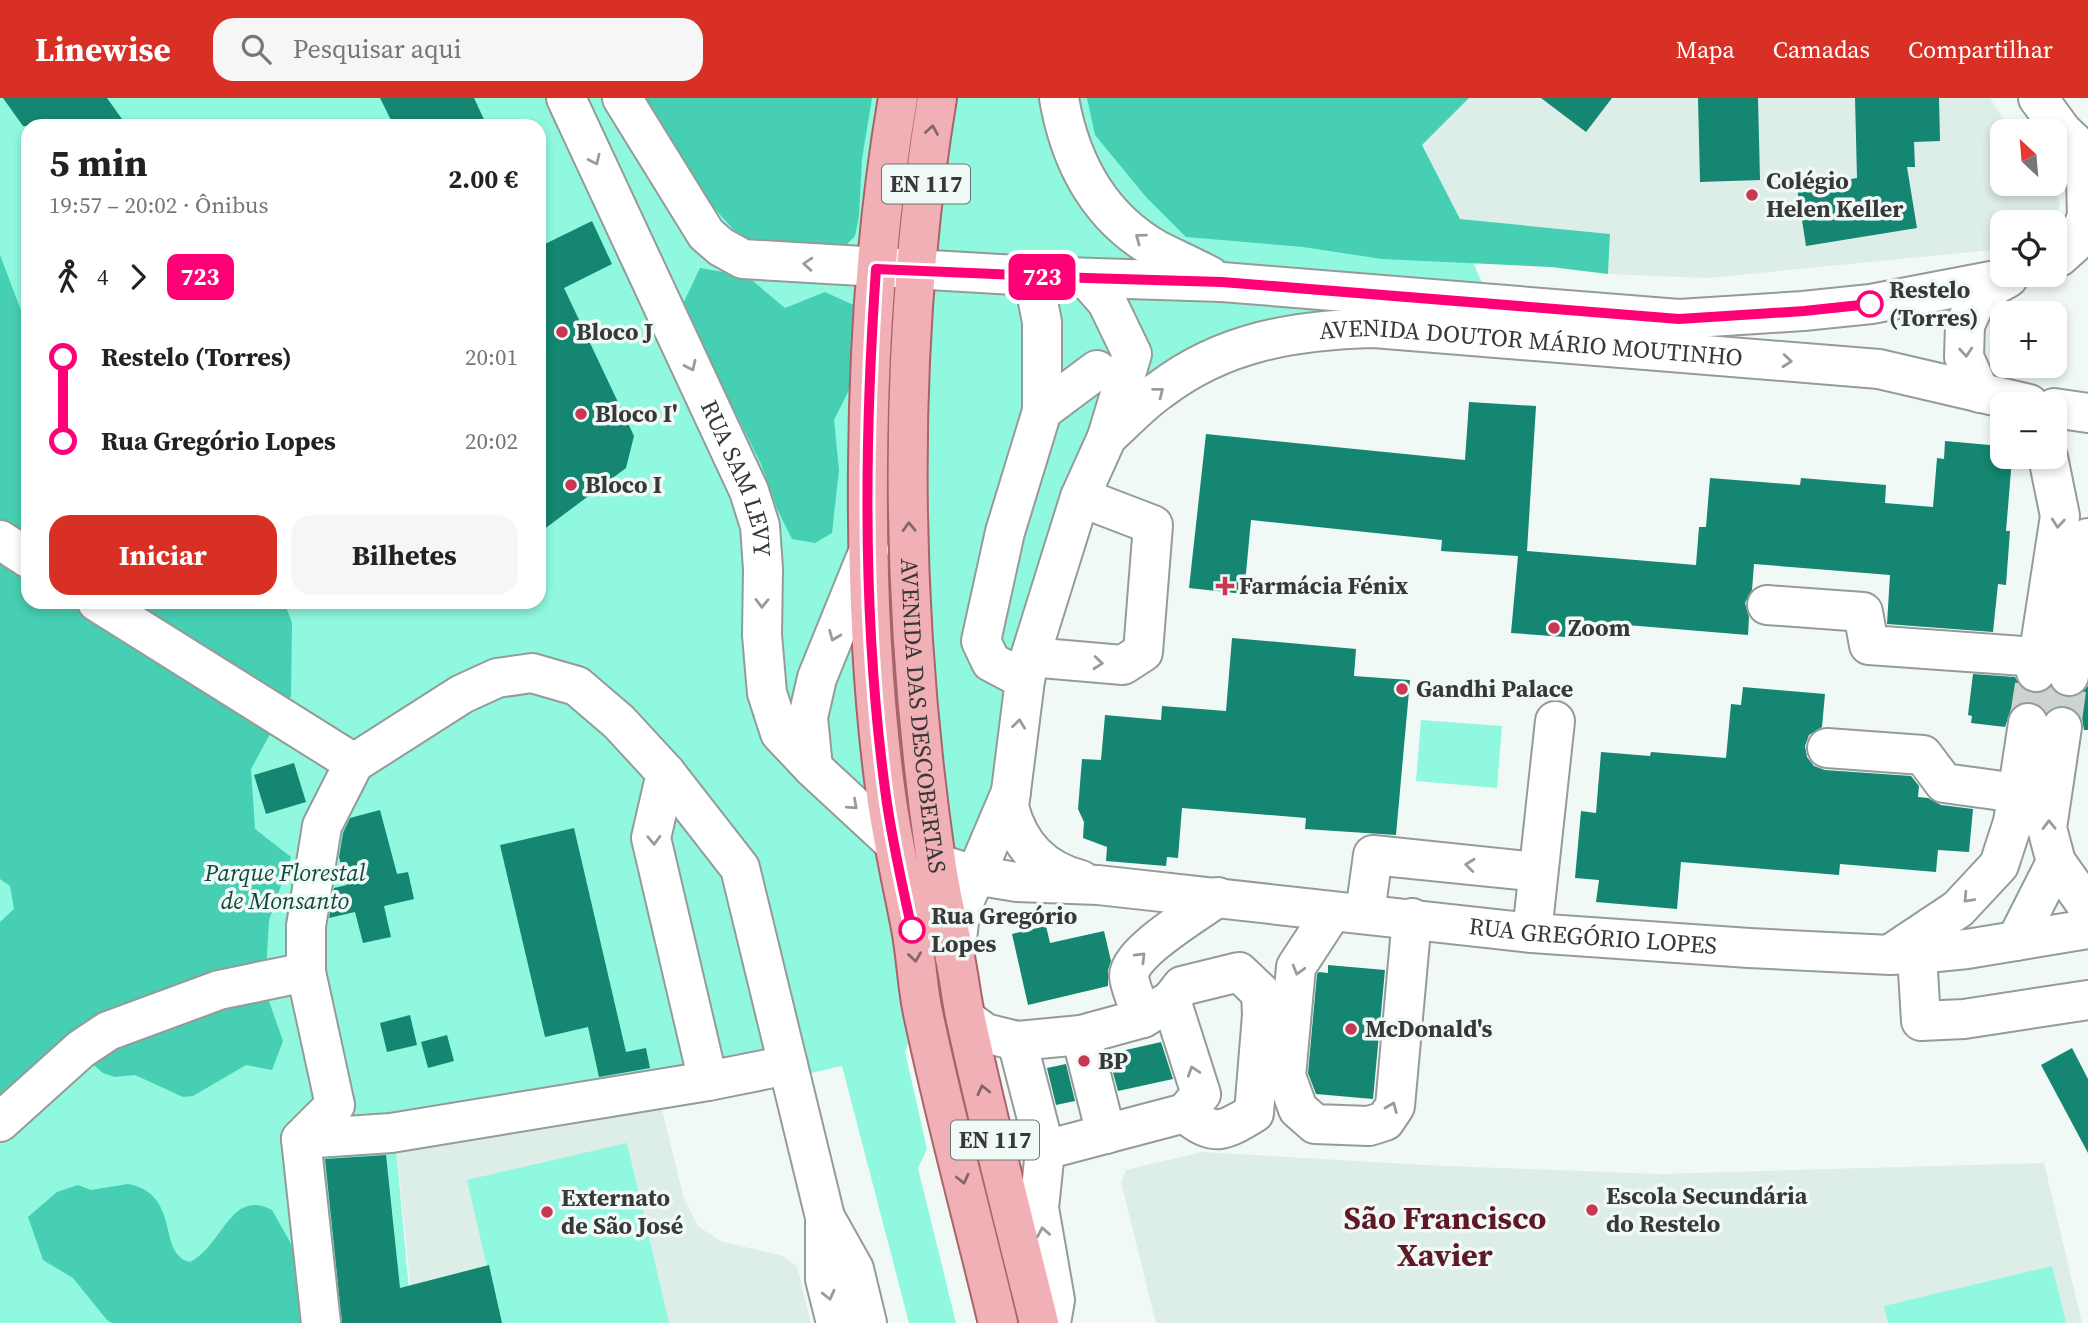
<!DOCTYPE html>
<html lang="pt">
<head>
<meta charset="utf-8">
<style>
  :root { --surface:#fff; --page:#f6f6f6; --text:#222; --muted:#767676; --accent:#d93025 }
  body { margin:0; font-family:"Source Serif 4",serif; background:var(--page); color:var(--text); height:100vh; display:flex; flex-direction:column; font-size:26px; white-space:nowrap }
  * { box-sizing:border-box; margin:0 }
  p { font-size:23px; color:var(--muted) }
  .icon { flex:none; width:38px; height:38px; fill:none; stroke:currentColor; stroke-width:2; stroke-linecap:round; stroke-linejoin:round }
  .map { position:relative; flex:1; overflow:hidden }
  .drawer { position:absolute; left:21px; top:21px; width:525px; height:490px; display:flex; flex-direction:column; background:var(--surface); border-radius:21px; box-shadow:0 4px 10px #0003 }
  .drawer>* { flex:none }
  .badge { padding:0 14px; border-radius:10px; font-size:24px; line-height:46px }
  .needle { width:46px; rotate:334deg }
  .fabs { position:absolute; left:1990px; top:21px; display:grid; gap:14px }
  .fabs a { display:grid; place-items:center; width:77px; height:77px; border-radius:14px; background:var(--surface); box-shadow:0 4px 10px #0003; font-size:35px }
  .map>.badge { position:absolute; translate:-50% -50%; box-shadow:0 0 0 4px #fff }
  .legs { display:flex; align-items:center; gap:10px; height:77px; padding:0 28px; font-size:23px }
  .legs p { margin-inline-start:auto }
  .overview { display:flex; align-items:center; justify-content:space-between; height:119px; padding:0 28px }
  h1 { font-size:38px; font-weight:700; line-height:52px }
  .button { display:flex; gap:14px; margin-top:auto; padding:14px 28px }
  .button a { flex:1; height:80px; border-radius:21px; background:var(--accent); color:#fff; font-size:28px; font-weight:700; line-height:80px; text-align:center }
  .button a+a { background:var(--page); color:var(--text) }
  ul { padding:0 28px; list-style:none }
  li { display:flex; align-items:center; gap:24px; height:84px; font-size:26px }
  li i { display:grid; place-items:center; width:10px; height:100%; margin:0 9px; background:currentColor }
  li i::after { content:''; width:18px; height:18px; margin:-9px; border:5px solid; border-radius:50%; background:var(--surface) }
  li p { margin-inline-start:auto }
  li:first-child i { background:linear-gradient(#0000 50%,currentColor 0) }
  li:last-child i { background:linear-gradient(currentColor 50%,#0000 0) }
  header { display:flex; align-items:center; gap:42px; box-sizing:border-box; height:98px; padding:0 35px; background:var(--accent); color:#fff }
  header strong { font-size:33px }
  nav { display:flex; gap:38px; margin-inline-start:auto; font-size:24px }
  .search { width:490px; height:63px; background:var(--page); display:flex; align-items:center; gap:18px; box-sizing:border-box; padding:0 24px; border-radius:21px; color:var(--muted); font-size:26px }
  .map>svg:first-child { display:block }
  .built { fill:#ddede8 }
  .green { fill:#8ff8de; fill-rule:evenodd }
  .forest { fill:#47cfb3 }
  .building { fill:#148671 }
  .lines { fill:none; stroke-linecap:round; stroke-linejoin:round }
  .minor-tunnel { stroke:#ccd3d0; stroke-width:38; stroke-dasharray:38 19; stroke-linecap:butt }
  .minor-casing { stroke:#949b99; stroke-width:42 }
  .major-casing { stroke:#a96469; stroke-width:42 }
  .minor { stroke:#fff; stroke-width:38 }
  .major { stroke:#f1b0b5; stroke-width:38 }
  .oneway { stroke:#81696a }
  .oneway2 { stroke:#9a9c9c }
  .line-1-casing { stroke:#fff; stroke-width:16 }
  .line-1 { stroke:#f07; stroke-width:10 }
  .poi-dot { fill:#c93852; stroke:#f1f9f6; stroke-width:2.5 }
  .stop-1-dot { fill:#fff; stroke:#f07; stroke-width:3.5 }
  .labels { text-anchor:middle; stroke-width:7; stroke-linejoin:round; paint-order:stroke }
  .shield { fill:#f1f9f6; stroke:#6e7371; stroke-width:2 }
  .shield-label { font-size:23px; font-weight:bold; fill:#363938 }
  .poi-label { font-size:24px; font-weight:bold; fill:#363938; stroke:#f1f9f6; text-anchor:start }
  .stop-label { font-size:24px; font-weight:bold; fill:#363938; stroke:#f1f9f6; text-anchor:start }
  .street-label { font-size:24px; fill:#363938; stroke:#f1f9f6 }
  .park-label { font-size:24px; font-style:italic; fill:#104a3e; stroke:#f1f9f6 }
  .district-label { font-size:32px; font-weight:bold; fill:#5e1924; stroke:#f1f9f6 }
</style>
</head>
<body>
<header>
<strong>Linewise</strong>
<div class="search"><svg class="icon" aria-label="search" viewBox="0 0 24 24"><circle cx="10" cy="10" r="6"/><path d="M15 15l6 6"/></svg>Pesquisar aqui</div>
<nav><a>Mapa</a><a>Camadas</a><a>Compartilhar</a></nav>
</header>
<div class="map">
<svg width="2088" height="1225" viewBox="0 0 2088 1225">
  <rect width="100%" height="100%" fill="#f1f9f6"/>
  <!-- built -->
  <g class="built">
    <path d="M1469,0h521l21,33h-9v53h50l8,20 -5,19 -53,-1v27l-294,29 -100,-4 2,-40 -150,-15 -38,-74z"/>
    <path d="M661,1008l23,93 14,27 22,15 63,15 14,10 14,57h-397l-18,-179z"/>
    <path d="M1202,1054l223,13 234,9 385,-11 38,160h-926l-35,-141 5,-12z"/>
  </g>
  <!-- green -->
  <g class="green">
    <path d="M0,0h1400l99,223 -286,32 -118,110 -80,285 -110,304 22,97 -9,19 38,155h-47l-67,-257 -182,41 -264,41 16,175h-412zM28,28h511v476h-511z"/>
    <path d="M1421,622l81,6 -5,62 -81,-7z"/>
    <path d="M627,1045l42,180h-169l-33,-143z"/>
    <path d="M2052,1168l14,57h-178l-4,-17z"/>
  </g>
  <!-- forest -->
  <g class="forest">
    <path d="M638,0h234l-10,61 -3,57 -4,20 -9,9 -52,2 -53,-9 -45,-50z"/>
    <path d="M1087,0h382l-47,47 38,74 150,15 -2,40 -57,-7 -169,-8 -79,-12 -117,-10 -40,-40 -51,-62z"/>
    <path d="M0,157l28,74v273h256l8,21 -1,73 -40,73 4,60 36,28 -22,63 -4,70 18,51 -11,29 -26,-5 -53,31 -10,1 -48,-22 -20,2 -12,-4 -15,-13 -88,44v-182l14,-13 -4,-23 -10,-7z"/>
    <path d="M700,170l47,8 38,32 40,-16 35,16 -9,78 -17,34 5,50 -7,63 -17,10 -23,-4 -15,-30 -16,-45 -79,-158z"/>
    <path d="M128,1086c54,10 28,70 62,78 33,-16 40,-74 82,-52l27,48 10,65h-197l-5,-3 -34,-42 -30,-18 -15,-43 29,-25 21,-7 13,5z"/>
  </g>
  <!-- building -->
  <g class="building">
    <path d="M3,0h104l20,28h-104z"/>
    <path d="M380,0h94l13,28h-93z"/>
    <path d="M1541,0h71l-26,34z"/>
    <path d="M1698,0h60l2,82 -60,2z"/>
    <path d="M1855,0h84l1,43 -26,1 1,25h-8l10,61 -111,18 -9,-58 60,-10z"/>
    <path d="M592,123l20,43 -48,24 70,148 -8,32 -87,65v-298l4,10z"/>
    <path d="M1469,304l67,4 -9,145 169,14 3,-38h7l4,-49 90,7 1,-7 85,7 -1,18 48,4 4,-49 7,1 1,-18 56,5 -1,11 12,2 -6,72h4l-4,54 -8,-1 -5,48 -106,-8 3,-49 -136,-11 -2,26 -7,13 4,14 -1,18 -182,-15 -1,17 -54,-4 7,-77 -77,-5 1,-11 -191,-20 -7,74 -55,-6 17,-154 259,26z"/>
    <path d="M1232,540l124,11 -2,27 56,4 -14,155 -91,-6 1,-11 -124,-10 -4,50 -11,-1 -1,9 -60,-5 1,-14 -24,-9 1,-16 -6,-13 4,-50 19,1 4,-45 56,5 1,-14 64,5z"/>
    <path d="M1973,576l42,3 7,12 10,4h11l8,-6 5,7 11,4 11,-2 10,-10v44h-4l-2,-12 -7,-8 -10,-5 -10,1 -9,6 -5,-6 -10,-5 -12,2 -8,6 -6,18 -34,-4 1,-7 -4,-1z"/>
    <path d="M1743,589l82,7 -3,33 -13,8 -4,11 2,11 7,9 11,4 86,6 8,10 -1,11 10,1 13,7 32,4 -4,43 -31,-2 -2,22 -96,-8 -1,11 -158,-13 -4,47 -81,-7 3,-22 -24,-2 6,-67 15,2 5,-61 49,4 1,-4 75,6 5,-54 10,1z"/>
    <path d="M294,665l12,39 -40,12 -12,-39z"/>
    <path d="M380,712l17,64 11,-2 6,27 -30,7 7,31 -28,6 -8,-31 -26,6 5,-30 13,-3 -8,-28 4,-24 7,-15z"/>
    <path d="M574,730l52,224 20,-4 4,20 -51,9 -11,-50 -43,10 -45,-192z"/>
    <path d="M1046,828l4,17 54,-12 7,30 -3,9v16l-80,19 -16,-71z"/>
    <path d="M1328,867l57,5 -12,129 -57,-5 -8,-21 9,-99 2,-2 9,1z"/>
    <path d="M410,917l7,30 -30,7 -7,-29z"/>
    <path d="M447,937l7,26 -26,7 -7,-26z"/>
    <path d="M1161,944l12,37 -55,12 -10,-37z"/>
    <path d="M2072,950l16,31v74l-47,-88z"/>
    <path d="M1066,966l9,37 -19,4 -9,-37z"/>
    <path d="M386,1057l14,133 89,-23 13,58h-160l-17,-164z"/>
  </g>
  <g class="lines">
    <!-- minor-tunnel -->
    <g class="minor-tunnel">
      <path d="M2028,625l8,-51"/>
      <path d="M2062,629l7,-51"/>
    </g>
    <defs>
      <g id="minor">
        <path id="s1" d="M566,0l183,393 11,35 3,43 -1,66 5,58 13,40 33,35 80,74"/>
        <path d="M622,0l84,136 15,13 22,12 290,17 189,6 457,37 124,-8 68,-7 136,-26"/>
        <path d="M1059,0c11,64 40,119 98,152 18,9 36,17 53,26"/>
        <path d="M2038,0l24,33 20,19"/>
        <path d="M2059,159l19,-17 9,-24 -1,-37 -24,-48"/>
        <path d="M1980,295l-16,-36 1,-32 11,-24 14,-13 18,-10"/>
        <path d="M2054,310l34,5"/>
        <path d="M1042,313l55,-41"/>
        <path id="s2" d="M1107,339c18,-16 34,-34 53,-47 64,-49 136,-60 214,-62l505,41 150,35"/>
        <path d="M0,442l28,18"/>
        <path d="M97,504l257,161"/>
        <path d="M1767,507l96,7 6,33 169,12 32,6"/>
        <path d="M1030,559l93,8 20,-13 10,-127 -73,-28"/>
        <path d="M2036,574l24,-156 -12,-59"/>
        <path d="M2069,578l19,-138"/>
        <path d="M1025,582l-34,-18 -10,-21 24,-109 37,-121v-89l-9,-46"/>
        <path d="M2062,629l-15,101 9,34 32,45"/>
        <path d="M1827,650l96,7 21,28 73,10"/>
        <path d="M354,665l108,-69 35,-16 35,-5 45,13 42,36 47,51 74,95 85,349v62l11,44"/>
        <path d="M813,670l-5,-51 9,-39 52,-128"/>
        <path d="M666,675l-15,65 57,243 80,-16"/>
        <path id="s3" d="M936,765l38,12 43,7 81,3 434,48 217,15 141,7 27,-1 50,-5 121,-20"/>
        <path d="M1081,782c-39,-10 -62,-35 -72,-73l16,-127 5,-23 50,-160 27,-60 25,-83 -25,-52 -21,-24"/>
        <path d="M1332,814l-36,55 -10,109 12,33 17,15 54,2 16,-5 10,-15 17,-188"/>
        <path d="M1365,815l8,-58 165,17"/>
        <path d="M1532,835l23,-212"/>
        <path d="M2016,843l40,-79"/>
        <path d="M1892,855l66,-44 41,-44 14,-43 15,-99"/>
        <path d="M1917,856l4,67 43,-2 124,-19"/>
        <path d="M955,858l4,-34 6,-22 46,-108"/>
        <path d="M1143,920c-4,-12 -13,-29 -14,-42 0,-24 70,-65 89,-79"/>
        <path d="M966,921l19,14 32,8 64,-6 62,-17 28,-18 11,-14 57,-14 22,21 1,22 -8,98c-30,18 -40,25 -69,0"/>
        <path d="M1081,937l25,99"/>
        <path d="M1017,943l28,109"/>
        <path d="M0,1024l81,-73 27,-18 111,-41 87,-18"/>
        <path d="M301,1041l90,-6 317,-52"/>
        <path d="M826,1121l28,50 13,54"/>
        <path d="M321,1225l-20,-184 34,-34 -29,-133v-46l16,-100 32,-63"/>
        <path d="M1051,1225l4,-23 -16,-92 6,-58 140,-37 16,-19 -30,-94"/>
      </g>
      <g id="major">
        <path d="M898,0c-21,121 -29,244 -30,366 -1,108 3,216 17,323 6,48 17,94 26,141 5,26 6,54 11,80 22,106 51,210 76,315"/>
        <path id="s4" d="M937,0c-41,246 -37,516 -1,763 4,31 12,61 18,92 5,22 7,45 12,67 22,102 48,202 73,303"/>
      </g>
    </defs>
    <!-- minor casing -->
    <use href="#minor" class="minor-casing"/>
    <!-- major casing -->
    <use href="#major" class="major-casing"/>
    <!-- minor -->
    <use href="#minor" class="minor"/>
    <!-- major -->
    <use href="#major" class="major"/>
  </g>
  <!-- one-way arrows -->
  <defs><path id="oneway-chevron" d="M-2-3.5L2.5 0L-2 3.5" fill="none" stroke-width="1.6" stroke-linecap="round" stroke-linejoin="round" transform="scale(1.75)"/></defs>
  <g class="oneway">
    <use href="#oneway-chevron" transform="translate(932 32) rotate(-81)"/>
    <use href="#oneway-chevron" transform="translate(909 429) rotate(-92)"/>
    <use href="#oneway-chevron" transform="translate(915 859) rotate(82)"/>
    <use href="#oneway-chevron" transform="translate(983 992) rotate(-103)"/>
    <use href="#oneway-chevron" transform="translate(963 1081) rotate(77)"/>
  </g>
  <g class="oneway2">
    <use href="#oneway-chevron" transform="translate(595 62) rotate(65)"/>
    <use href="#oneway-chevron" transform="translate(1140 140) rotate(-144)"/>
    <use href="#oneway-chevron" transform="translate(808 166) rotate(-176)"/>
    <use href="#oneway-chevron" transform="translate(1966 254) rotate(85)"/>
    <use href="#oneway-chevron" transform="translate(1787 263) rotate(5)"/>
    <use href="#oneway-chevron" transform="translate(691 268) rotate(65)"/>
    <use href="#oneway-chevron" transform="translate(1159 294) rotate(-38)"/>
    <use href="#oneway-chevron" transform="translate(2058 425) rotate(95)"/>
    <use href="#oneway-chevron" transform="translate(762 505) rotate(91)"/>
    <use href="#oneway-chevron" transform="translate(834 538) rotate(112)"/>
    <use href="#oneway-chevron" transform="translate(1098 565) rotate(5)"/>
    <use href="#oneway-chevron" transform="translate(1019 626) rotate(-83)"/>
    <use href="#oneway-chevron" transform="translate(853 707) rotate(42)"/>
    <use href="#oneway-chevron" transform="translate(2049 727) rotate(-91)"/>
    <use href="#oneway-chevron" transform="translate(654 742) rotate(88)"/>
    <use href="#oneway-chevron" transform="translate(1470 767) rotate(-174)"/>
    <use href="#oneway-chevron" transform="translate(1968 800) rotate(133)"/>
    <use href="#oneway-chevron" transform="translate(1141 859) rotate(-45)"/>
    <use href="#oneway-chevron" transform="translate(1298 872) rotate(106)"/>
    <use href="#oneway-chevron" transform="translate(1193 973) rotate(-108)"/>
    <use href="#oneway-chevron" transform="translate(1392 1009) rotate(-68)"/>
    <use href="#oneway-chevron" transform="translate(1043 1134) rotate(-100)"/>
    <use href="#oneway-chevron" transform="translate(829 1197) rotate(76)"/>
  </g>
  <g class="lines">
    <defs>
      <path id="line-1" d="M912,832c-10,-46 -21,-93 -27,-141 -23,-171 -21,-348 -9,-520l210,9 136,4 457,37 125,-8 66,-7"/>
    </defs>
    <!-- line-1 casing -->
    <use href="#line-1" class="line-1-casing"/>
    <!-- line-1 -->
    <use href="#line-1" class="line-1"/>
  </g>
  <!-- markers -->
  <g class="poi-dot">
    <circle cx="1752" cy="97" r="7"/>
    <circle cx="562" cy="234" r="7"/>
    <circle cx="581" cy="316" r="7"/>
    <circle cx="571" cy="387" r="7"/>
    <path d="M1221.5 477.5h7v7h7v7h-7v7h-7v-7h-7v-7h7z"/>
    <circle cx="1554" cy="530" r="7"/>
    <circle cx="1402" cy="591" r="7"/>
    <circle cx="1351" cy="931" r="7"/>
    <circle cx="1084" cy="963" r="7"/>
    <circle cx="1592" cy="1112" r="7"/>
    <circle cx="547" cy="1114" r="7"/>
  </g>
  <g class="stop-1-dot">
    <circle cx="1870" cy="206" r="12"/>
    <circle cx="912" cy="832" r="12"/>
  </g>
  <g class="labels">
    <!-- shield labels -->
    <g class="shield">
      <rect x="882" y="66.5" width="88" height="39" rx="5"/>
      <rect x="951" y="1022.5" width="88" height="39" rx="5"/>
    </g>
    <g class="shield-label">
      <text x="926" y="94">EN 117</text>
      <text x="995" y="1050">EN 117</text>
    </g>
    <!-- poi labels -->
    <g class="poi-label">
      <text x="1766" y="91">Colégio<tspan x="1766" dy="28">Helen Keller</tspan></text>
      <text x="576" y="242">Bloco J</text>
      <text x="595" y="324">Bloco I'</text>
      <text x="585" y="395">Bloco I</text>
      <text x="1239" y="496">Farmácia Fénix</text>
      <text x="1568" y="538">Zoom</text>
      <text x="1416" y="599">Gandhi Palace</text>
      <text x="1365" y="939">McDonald's</text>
      <text x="1098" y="971">BP</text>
      <text x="1606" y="1106">Escola Secundária<tspan x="1606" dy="28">do Restelo</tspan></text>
      <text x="561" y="1108">Externato<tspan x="561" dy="28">de São José</tspan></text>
    </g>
    <!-- stop labels -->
    <g class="stop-label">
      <text x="1889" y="200">Restelo<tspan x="1889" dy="28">(Torres)</tspan></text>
      <text x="931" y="826">Rua Gregório<tspan x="931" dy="28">Lopes</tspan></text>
    </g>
    <!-- street labels -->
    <g class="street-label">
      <text dy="8" stroke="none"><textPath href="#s2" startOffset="455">AVENIDA DOUTOR MÁRIO MOUTINHO</textPath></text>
      <text dy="8" stroke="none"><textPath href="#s1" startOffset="418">RUA SAM LEVY</textPath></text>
      <text dy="8" stroke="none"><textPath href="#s4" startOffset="620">AVENIDA DAS DESCOBERTAS</textPath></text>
      <text dy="8" stroke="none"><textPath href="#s3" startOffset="662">RUA GREGÓRIO LOPES</textPath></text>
    </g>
    <!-- park labels -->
    <g class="park-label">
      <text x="285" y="783">Parque Florestal<tspan x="285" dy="28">de Monsanto</tspan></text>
    </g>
    <!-- district labels -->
    <g class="district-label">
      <text x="1445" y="1131">São Francisco<tspan x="1445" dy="37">Xavier</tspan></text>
    </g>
  </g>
</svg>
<div class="fabs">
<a><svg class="needle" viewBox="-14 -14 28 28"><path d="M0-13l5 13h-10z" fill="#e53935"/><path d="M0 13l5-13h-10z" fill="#767676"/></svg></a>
<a><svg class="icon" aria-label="locate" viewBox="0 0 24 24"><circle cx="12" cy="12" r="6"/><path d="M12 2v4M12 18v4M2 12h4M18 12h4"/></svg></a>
<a>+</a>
<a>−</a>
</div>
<b class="badge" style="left:1042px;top:179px;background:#f07;color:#fff">723</b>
<section class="drawer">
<div class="overview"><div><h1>5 min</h1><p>19:57 – 20:02 · Ônibus</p></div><b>2.00 €</b></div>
<div class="legs"><svg class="icon" aria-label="walk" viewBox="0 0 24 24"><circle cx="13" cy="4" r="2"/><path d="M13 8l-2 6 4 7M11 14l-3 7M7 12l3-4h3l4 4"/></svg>4<svg class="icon" aria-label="forward" viewBox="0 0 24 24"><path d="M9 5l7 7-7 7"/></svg><b class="badge" style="background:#f07;color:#fff">723</b></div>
<ul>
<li><i style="color:#f07"></i><b>Restelo (Torres)</b><p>20:01</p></li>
<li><i style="color:#f07"></i><b>Rua Gregório Lopes</b><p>20:02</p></li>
</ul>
<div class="button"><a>Iniciar</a><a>Bilhetes</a></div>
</section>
</div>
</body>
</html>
